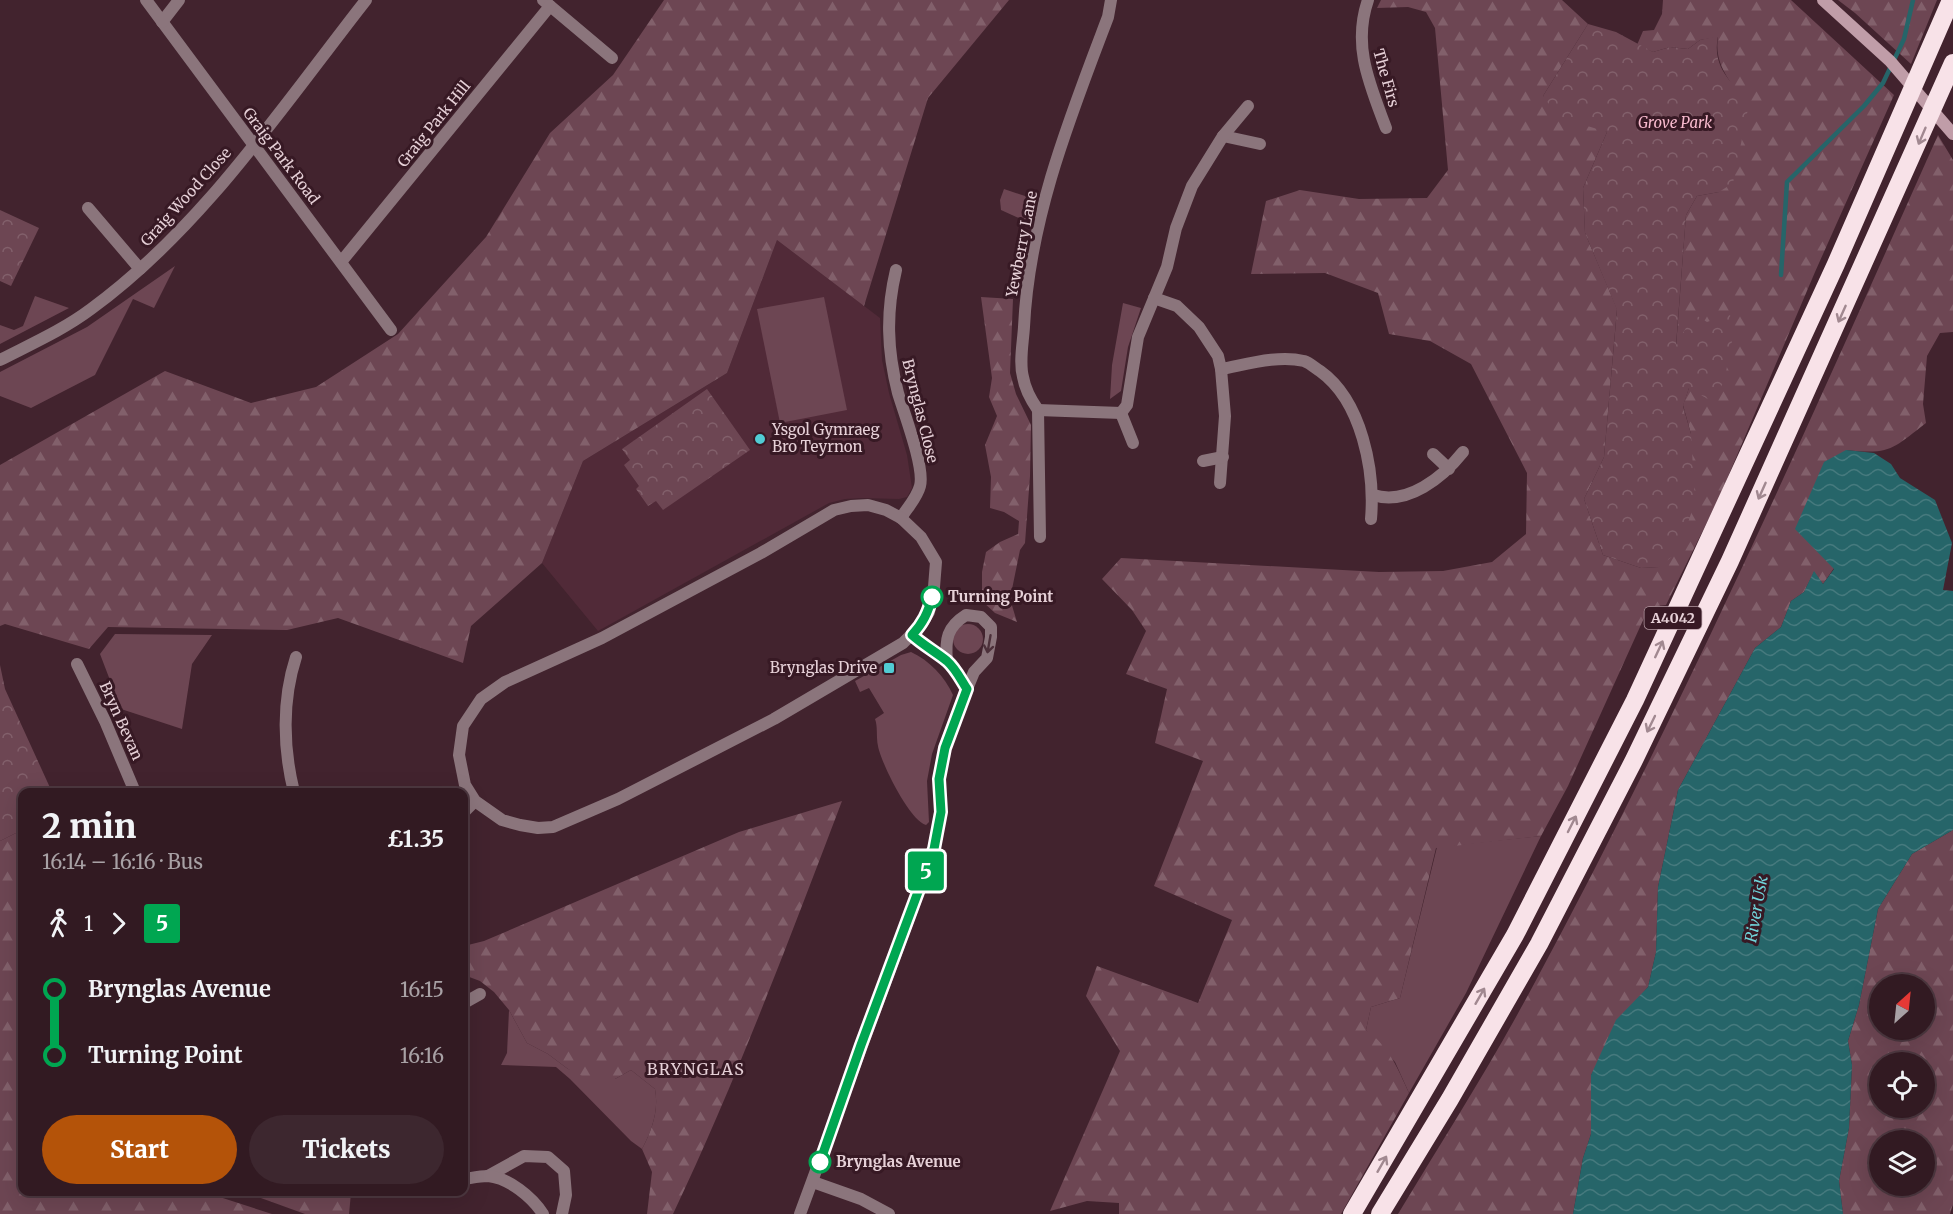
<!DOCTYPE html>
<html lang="en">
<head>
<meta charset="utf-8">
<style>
  :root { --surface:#321a22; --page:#3d272f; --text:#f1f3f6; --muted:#a8a1a5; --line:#4d3840; --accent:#b45309 }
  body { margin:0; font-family:Merriweather,serif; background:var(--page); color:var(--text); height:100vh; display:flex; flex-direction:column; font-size:22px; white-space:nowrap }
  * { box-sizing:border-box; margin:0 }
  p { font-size:20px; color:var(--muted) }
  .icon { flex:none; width:33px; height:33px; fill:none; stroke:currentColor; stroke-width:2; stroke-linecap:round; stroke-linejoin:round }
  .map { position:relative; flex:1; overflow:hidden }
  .side { position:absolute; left:18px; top:788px; width:450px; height:408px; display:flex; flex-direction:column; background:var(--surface); border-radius:12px; box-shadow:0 6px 24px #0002,0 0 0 2px var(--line) }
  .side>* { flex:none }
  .badge { padding:0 12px; border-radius:4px; font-size:21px; line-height:39px }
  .needle { width:39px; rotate:27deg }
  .controls { position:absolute; left:1869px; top:974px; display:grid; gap:12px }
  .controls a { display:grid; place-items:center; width:66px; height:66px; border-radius:50%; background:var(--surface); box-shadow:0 6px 24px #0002,0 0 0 2px var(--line); font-size:30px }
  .map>.badge { position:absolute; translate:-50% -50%; box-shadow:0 0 0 3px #fff }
  .legs { display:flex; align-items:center; gap:9px; height:66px; padding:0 24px; font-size:20px }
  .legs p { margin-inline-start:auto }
  .head { display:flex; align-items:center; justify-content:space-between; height:102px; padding:0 24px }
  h1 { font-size:33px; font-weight:800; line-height:45px }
  .primary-button { display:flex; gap:12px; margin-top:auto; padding:12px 24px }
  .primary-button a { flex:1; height:69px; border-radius:36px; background:var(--accent); color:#fff; font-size:24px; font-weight:800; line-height:69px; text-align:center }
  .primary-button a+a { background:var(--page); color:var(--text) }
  ul { padding:0 24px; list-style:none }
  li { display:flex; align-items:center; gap:21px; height:66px; font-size:22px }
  li i { display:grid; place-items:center; width:9px; height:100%; margin:0 8px; background:currentColor }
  li i::after { content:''; width:15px; height:15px; margin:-8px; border:4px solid; border-radius:50%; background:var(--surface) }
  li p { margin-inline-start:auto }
  li:first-child i { background:linear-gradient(#0000 50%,currentColor 0) }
  li:last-child i { background:linear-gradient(currentColor 50%,#0000 0) }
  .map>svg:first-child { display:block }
  .built { fill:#512a38 }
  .grass { fill:#6d4653 }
  .forest { fill:url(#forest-firs); fill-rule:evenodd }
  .park { fill:url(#park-crowns) }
  .water { fill:url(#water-waves) }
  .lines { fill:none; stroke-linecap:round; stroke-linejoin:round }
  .stream { stroke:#266569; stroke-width:4.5 }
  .street { stroke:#8b757c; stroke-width:12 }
  .secondary { stroke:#c09da8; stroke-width:12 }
  .highway { stroke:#f8e2e8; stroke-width:18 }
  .oneway { stroke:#a18890 }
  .oneway2 { stroke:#4c303a }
  .line-1-casing { stroke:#fff; stroke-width:14 }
  .line-1 { stroke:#00a651; stroke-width:9 }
  .poi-dot { fill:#51ccd4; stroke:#371924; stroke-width:2 }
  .stop-1-dot { fill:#fff; stroke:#00a651; stroke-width:3 }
  .labels { text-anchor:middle; stroke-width:6; stroke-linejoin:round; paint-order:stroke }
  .shield { fill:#371924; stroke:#b299a1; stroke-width:1.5 }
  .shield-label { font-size:14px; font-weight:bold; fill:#e6d0d7 }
  .street-label { font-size:15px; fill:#e6d0d7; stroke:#371924 }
  .park-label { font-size:15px; font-style:italic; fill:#f8bace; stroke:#371924 }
  .poi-label { font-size:15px; fill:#e6d0d7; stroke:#371924; text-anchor:start }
  .stop-label { font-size:15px; font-weight:bold; fill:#e6d0d7; stroke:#371924; text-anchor:start }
  .water-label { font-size:16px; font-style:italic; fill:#70d4da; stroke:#371924 }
  .neighbourhood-label { font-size:16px; letter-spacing:1.5px; fill:#e6d0d7; stroke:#371924 }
</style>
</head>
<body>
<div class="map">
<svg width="1953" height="1214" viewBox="0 0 1953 1214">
  <defs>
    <pattern id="forest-firs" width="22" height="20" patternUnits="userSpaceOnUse" patternTransform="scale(1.5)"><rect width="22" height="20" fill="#6d4653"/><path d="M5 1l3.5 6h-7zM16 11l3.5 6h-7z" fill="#82606b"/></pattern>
    <pattern id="park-crowns" width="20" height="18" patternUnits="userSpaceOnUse" patternTransform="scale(1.5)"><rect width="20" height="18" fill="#6d4653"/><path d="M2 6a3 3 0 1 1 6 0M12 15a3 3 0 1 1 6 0" fill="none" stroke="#82606b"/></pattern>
    <pattern id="water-waves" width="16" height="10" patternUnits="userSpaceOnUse" patternTransform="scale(1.5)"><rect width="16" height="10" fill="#266569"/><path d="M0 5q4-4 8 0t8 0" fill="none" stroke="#467a7e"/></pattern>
  </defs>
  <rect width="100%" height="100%" fill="#42232e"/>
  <!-- built -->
  <path class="built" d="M777,240l103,78 2,42 7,33 18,62 5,33 -5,9 -8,2 -37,-1 -17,1 -16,4 -231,128 -56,-68 41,-102 144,-88z"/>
  <!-- grass -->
  <g class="grass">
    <path d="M1004,189l24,8 3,9 -4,13 -4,1 -22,-10 -1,-10z"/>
    <path d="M175,266l-21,42 -21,-9 -38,76 -64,33 -31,-12v-24l87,-45z"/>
    <path d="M35,296l34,12 -69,36v-19l14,5 9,-4z"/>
    <path d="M824,297l23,113 -67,13 -23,-114z"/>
    <path d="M1123,303l18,5 -13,39 -7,44 -11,8 2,-34z"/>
    <circle cx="968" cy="639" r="15"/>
    <path d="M115,634l97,1 -20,29 -10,65 -61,-20 -21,-55z"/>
    <path d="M911,652c18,8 34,25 42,43l-21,59 -5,27 2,41 -3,3c-16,-4 -45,-62 -48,-79 -2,-9 0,-19 -3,-27l9,-6 -15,-25 -9,4 -5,-11 46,-26z"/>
    <path d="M1541,836l-75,157 -57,100 -14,-31 -29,-32 5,-23 29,-9 37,-151z"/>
    <path d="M509,1010l18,33 21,11 20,15 47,10 16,-9 24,19c4,22 -3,41 -13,60l-11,-8 -61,-62 -14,-12 -55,-2 6,-12z"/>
  </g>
  <!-- forest -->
  <g class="forest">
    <path d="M664,0h345l-81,98 -64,208 -87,-66 -50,133 -144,88 -41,102 -71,63 -8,37 -125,-45 -51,12 -179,-3 -19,22 -84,-25 -5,2v-161l165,-94 86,32 65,-16 82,-53 88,-97 64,-104 63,-58z"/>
    <path d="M1381,0h181l26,24 -45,72 64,36 -24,56 2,45 32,76 -13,148 -20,42 19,56 38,13 18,-1 32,-133 -8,-29 6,-17 -13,-41 10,-132 11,-19 22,-4 14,-106c-11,-16 -18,-30 -15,-49l-18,3 -12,9 -18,-2 -17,5 -16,-7 6,-14 11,-1 8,-16 1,-14h128l103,95 -79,177 -97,228 -52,105 -17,2 -81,179 -27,50 -105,12 -36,150 -29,9 -5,23c23,16 32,39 43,63l-68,121h-222v-11l-32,-2 -37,10 70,-160 -34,-55 11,-30 101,37 34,-83 -78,-34 49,-125 -48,-18 12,-54 -41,-15 20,-43 -14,-21 -30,-31 19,-21 258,14 64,-1 49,-9 34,-28 1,-61 -56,-109 -41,-23 -41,-7 -11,-41 -53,-20 -74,1 15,-73 34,-11 59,9 68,-1 21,-28 -13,-142 -9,-16 -18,-5 -31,1z"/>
    <path d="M1838,0h99l-26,64 -56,-51z"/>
    <path d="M1938,135l15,25v172l-13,1 -13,23 -4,48 3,19c-34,26 -35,32 -80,27l-12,118 -11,16 -9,-12 -10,20 -13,9 -10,26 -26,21 -77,142 -20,97 -2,65 -8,35 -14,16 -43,72v59l-8,24 -10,56h-175c46,-76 94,-151 136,-230 149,-276 276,-562 404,-849z"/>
    <path d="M981,297l32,2 -3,74 6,21 15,31 -1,51 -5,67 -5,7 -10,49 7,23 -22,-9 -13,-12v-29l4,-20 14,-10 18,-8 1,-13 -15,-9 -14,-4 1,-31 -6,-32 12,-29 -8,-19 3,-19z"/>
    <path d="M842,801c-53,139 -105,278 -169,413h-26l5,-42 -10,-23c10,-19 17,-38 13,-60l-24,-19 -16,9h-27l-20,-10 -20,-15 -21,-11 -18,-33 -15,-18 -14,-11 -16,-6v-29l20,-5 255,-109z"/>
    <path d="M22,830v361h179l71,23h-272v-373z"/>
    <path d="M1953,830v374l-3,10h-107l-4,-33 10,-53 3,-63 -4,-24 11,-36 19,-96 34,-55zM1880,984h44v45h-44zM1880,1062h44v45h-44zM1880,1140h44v45h-44z"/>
    <path d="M242,1191l109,2 -2,21h-44z"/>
  </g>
  <!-- park -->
  <g class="park">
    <path d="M1588,24l28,8 37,20 17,-5 18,2 12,-9 18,-4c-6,29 11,47 32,63l-17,84 -14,9 -22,4 -11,19 -10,130 18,-31 13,8 23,-8 2,27 -8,41 -13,19 -22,-13 -6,18 8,28 4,68 -17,50 -19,15 -18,1 -38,-13 -19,-56 20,-42 13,-147 -32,-77 -2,-45 24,-56 -49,-15 -15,-21z"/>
    <path d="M0,210l39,18 -28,58 -11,-5z"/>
    <path d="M707,389l43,61 -87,60 -7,-9 -8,5 -12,-17 3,-3 -15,-21 6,-5 -8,-11z"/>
    <path d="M0,665l5,24 47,103h-30v38l-22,11z"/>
  </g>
  <!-- water -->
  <path class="water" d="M1846,450l28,3 17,11 9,14 35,22 17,43 -9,47 10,1v239l-41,24 -34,55 -19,96 -11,36 4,24 -3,63 -10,53 4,33h-270l10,-56 8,-24v-59l25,-55 32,-33 8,-35 2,-65 20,-97 77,-142 26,-21 10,-26 13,-9 10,-21 9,13 11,-15 -39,-40 29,-67z"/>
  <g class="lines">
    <!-- stream -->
    <path class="stream" d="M1781,275l6,-93 77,-76 19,-23 21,-44 9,-39"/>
    <!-- street -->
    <g class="street">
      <path d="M146,0l245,330"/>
      <path d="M543,0l69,58"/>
      <path d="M1368,0c-16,46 2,85 18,128"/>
      <path d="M162,22l17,-22"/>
      <path d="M1223,136l37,8"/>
      <path d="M88,208l52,61"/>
      <path d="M341,262l209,-256"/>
      <path d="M896,270c-10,42 -9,80 2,123 6,20 27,75 22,93 -3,12 -13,22 -19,32"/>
      <path d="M1154,298l23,8 22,21 19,29 3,13 4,47 -5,67"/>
      <path d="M0,360c31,-16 63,-30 91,-51 111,-81 191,-202 275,-309"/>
      <path d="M1221,369c27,-5 57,-14 83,-8 6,2 11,7 16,10 42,30 55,100 51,148"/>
      <path d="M1038,410l83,3 6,-8 11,-68 29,-70 9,-39 16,-42 31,-50 25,-30"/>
      <path d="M1121,413l12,30"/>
      <path d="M1433,454l16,15"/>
      <path d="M1203,461l20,-4"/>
      <path d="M1373,495c35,11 70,-18 90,-43"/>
      <path d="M868,505l18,5 15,8 20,19 15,25 -2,25 -5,25 -7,12 -19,19 -129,76 -156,80 -65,28 -15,1 -18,-3 -18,-5 -27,-19 -10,-16 -6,-30 4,-29 18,-27 24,-17 97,-44 159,-85 73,-43 17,-4z"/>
      <path d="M1040,537l-2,-127c-7,-10 -13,-21 -15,-33 -4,-15 0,-34 1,-50 5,-108 46,-210 84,-310l3,-17"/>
      <path d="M947,661c-2,-22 0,-34 19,-46l15,2 10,10v10l-4,21 -13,14 -7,17"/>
      <path d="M77,664l28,57 30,71"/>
      <path d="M294,792c-11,-44 -12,-92 2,-135"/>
      <path d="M464,812l11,-11"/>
      <path d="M464,1003l16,-9"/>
      <path d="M488,1176l36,-20 24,1 16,14 2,24 -4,19"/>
      <path d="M464,1179c7,-1 16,-3 24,-3 21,2 44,21 55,38"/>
      <path d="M813,1182l48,17 28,15"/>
      <path d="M800,1214l134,-364 7,-38 -2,-33 6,-31 22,-59c-6,-10 -11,-20 -20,-28 -11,-9 -24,-16 -35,-26"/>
    </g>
    <!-- secondary -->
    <path class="secondary" d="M1823,0l67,61 63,73"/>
    <!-- highway -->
    <g class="highway">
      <path d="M1352,1214l163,-279 120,-235 201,-436 115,-264"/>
      <path d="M1380,1214l70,-115 89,-155 95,-184 96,-199 223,-498"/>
    </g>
  </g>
  <!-- one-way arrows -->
  <defs><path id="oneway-shaft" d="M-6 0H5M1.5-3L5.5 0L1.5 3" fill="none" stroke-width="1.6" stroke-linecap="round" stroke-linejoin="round" transform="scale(1.5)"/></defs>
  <g class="oneway">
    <use href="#oneway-shaft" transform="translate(1922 136) rotate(113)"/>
    <use href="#oneway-shaft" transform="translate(1842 314) rotate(114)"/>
    <use href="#oneway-shaft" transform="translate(1762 491) rotate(114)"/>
    <use href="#oneway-shaft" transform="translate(1659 649) rotate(-65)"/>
    <use href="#oneway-shaft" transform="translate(1651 724) rotate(116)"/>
    <use href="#oneway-shaft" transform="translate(1572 824) rotate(-63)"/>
    <use href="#oneway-shaft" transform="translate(1480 996) rotate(-60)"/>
    <use href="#oneway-shaft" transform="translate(1382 1164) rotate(-60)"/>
  </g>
  <use class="oneway2" href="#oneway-shaft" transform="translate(989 644) rotate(100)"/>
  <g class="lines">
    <defs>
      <path id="line-1" d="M820,1162l41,-117 73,-196 7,-37 -2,-33 6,-31 22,-59c-6,-9 -11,-20 -20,-28 -11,-9 -24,-16 -35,-26 11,-12 16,-22 20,-38"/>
    </defs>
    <!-- line-1 casing -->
    <use href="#line-1" class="line-1-casing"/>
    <!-- line-1 -->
    <use href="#line-1" class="line-1"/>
  </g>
  <!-- markers -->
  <g class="poi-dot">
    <circle cx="760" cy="439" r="6"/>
    <rect x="883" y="662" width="12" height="12" rx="3"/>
  </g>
  <g class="stop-1-dot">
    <circle cx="932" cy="597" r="10"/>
    <circle cx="820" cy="1162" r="10"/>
  </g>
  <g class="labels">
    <!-- shield labels -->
    <rect class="shield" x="1644.5" y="607" width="57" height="22" rx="4.5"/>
    <g class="shield-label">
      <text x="1673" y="623">A4042</text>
    </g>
    <!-- street labels -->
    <g class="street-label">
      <text transform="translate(1386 78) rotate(74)" y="5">The Firs</text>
      <text transform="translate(434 124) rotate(-51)" y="5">Graig Park Hill</text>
      <text transform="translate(281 156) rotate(53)" y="5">Graig Park Road</text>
      <text transform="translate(186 197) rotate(-48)" y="5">Graig Wood Close</text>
      <text transform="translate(1022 244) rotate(-79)" y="5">Yewberry Lane</text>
      <text transform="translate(920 411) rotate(76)" y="5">Brynglas Close</text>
      <text transform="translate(121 721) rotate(66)" y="5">Bryn Bevan</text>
    </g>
    <!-- park labels -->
    <g class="park-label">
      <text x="1675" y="128">Grove Park</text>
    </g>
    <!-- poi labels -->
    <g class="poi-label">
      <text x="772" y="435">Ysgol Gymraeg<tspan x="772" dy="17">Bro Teyrnon</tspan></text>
      <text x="877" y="673" text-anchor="end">Brynglas Drive</text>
    </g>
    <!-- stop labels -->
    <g class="stop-label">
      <text x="948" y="602">Turning Point</text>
      <text x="836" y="1167">Brynglas Avenue</text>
    </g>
    <!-- water labels -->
    <g class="water-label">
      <text transform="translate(1756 909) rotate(-80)" y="6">River Usk</text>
    </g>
    <!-- neighbourhood labels -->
    <g class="neighbourhood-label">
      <text x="696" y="1075">BRYNGLAS</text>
    </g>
  </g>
</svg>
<div class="controls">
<a><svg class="needle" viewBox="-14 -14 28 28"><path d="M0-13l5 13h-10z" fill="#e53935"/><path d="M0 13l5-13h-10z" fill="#a8a1a5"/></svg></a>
<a><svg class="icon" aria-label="locate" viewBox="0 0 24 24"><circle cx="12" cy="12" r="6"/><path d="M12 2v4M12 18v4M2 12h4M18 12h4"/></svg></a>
<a><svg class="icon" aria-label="layers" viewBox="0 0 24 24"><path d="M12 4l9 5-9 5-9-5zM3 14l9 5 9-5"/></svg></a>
</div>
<b class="badge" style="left:926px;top:871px;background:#00a651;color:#fff">5</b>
<section class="side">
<div class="head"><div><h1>2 min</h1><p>16:14 – 16:16 · Bus</p></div><b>£1.35</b></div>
<div class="legs"><svg class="icon" aria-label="walk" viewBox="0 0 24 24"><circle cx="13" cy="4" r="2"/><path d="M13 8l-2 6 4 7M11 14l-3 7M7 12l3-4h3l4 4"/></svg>1<svg class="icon" aria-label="forward" viewBox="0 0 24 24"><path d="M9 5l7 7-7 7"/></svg><b class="badge" style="background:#00a651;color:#fff">5</b></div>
<ul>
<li><i style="color:#00a651"></i><b>Brynglas Avenue</b><p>16:15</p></li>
<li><i style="color:#00a651"></i><b>Turning Point</b><p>16:16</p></li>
</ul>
<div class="primary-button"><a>Start</a><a>Tickets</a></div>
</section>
</div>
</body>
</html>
